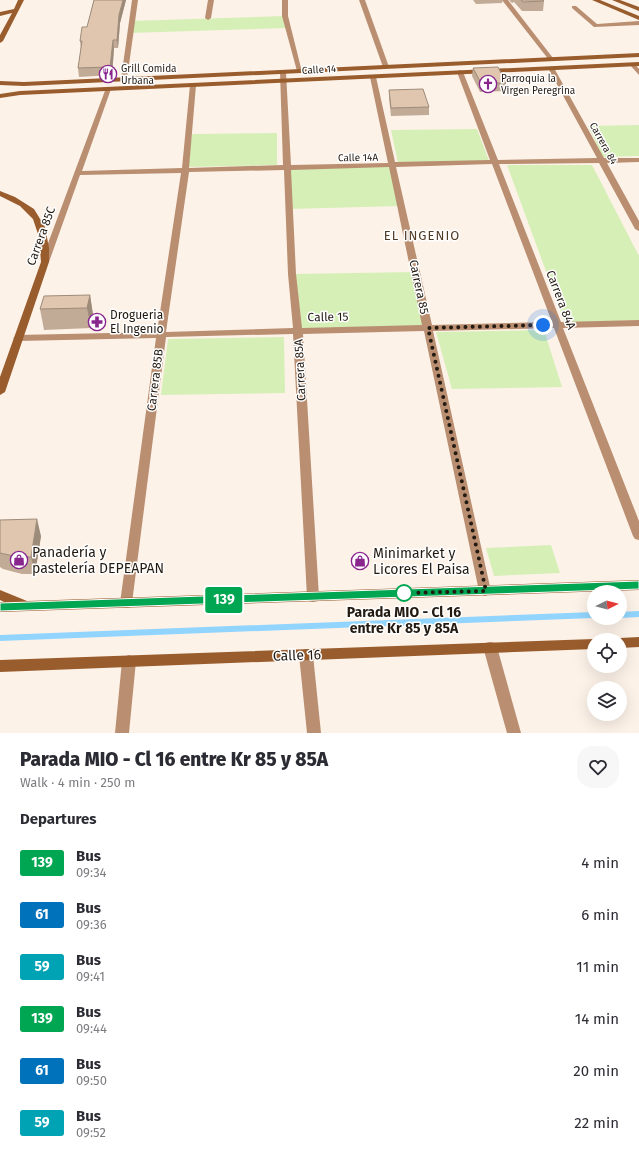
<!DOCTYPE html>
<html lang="en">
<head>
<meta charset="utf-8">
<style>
  :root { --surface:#fff; --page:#f7f7f7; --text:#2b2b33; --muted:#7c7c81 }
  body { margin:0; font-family:"Fira Sans",sans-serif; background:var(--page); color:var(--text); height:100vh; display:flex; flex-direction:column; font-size:15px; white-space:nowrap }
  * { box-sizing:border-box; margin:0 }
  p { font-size:13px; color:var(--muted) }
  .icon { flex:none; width:22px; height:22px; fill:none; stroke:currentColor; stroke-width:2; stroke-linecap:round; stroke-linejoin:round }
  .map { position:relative; height:733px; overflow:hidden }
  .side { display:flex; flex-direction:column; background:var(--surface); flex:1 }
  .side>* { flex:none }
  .badge { padding:0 8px; border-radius:3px; font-size:14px; line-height:26px }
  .needle { width:26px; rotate:84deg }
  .fabs { position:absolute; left:587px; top:585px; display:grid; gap:8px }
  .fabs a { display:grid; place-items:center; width:40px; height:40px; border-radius:50%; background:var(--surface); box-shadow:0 4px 16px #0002; font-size:20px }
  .you { position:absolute; width:20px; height:20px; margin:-10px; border:3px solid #fff; border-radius:50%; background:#1a73e8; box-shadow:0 0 0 6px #1a73e833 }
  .map>.badge { position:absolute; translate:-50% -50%; box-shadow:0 0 0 2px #fff }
  h2 { padding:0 20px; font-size:15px; line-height:36px }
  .round { display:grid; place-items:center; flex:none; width:42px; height:42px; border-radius:16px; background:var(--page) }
  .summary { display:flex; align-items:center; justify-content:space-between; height:68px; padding:0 20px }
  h1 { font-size:19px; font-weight:800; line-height:30px }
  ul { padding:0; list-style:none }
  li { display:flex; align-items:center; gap:12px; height:52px; padding:0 20px }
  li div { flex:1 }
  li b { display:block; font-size:15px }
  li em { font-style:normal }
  li .badge { min-width:44px; font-weight:700; text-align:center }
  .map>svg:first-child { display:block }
  .green { fill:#d5efb7 }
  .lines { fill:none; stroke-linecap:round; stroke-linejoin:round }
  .stream { stroke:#91d5fe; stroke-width:6 }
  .street { fill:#b98e71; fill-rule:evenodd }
  .secondary { fill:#995c2d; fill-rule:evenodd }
  .wall { fill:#c1aa96 }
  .shaded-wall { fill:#9d8b7a }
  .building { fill:#e0c6ae; stroke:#9d8b7a }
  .line { fill:#00a651; stroke:#fff }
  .walk { stroke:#231a11; stroke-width:4; stroke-dasharray:0 7.2 }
  .stop-dot { fill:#fff; stroke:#00a651; stroke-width:2 }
  .labels { text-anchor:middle; stroke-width:3; stroke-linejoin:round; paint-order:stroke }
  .far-poi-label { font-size:10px; fill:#231a11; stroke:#fff; text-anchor:start }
  .far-street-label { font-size:10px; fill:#231a11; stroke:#fff }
  .street-label { font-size:12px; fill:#231a11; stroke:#fff }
  .poi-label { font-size:12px; fill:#231a11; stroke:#fff; text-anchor:start }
  .neighbourhood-label { font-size:13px; letter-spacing:1px; fill:#503b27; stroke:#fff }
  .near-poi-label { font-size:14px; fill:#231a11; stroke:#fff; text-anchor:start }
  .near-stop-label { font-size:14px; font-weight:bold; fill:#231a11; stroke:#fff }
  .near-street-label { font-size:14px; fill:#231a11; stroke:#fff }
</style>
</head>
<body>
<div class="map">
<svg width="639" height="733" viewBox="0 0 639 733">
  <rect width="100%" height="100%" fill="#fdf2e8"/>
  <!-- green -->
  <g class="green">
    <path d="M285,16l4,12 -160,5 2,-12z"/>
    <path d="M639,125v31l-36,1 -15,-31z"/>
    <path d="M477,129l12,32 -91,2 -7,-33z"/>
    <path d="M277,133v32l-90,2 5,-33z"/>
    <path d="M507,165h85l47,91v64l-74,3z"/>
    <path d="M393,166l9,40 -114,3 -1,-41z"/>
    <path d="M416,272l12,56 -130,3 -6,-57z"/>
    <path d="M544,330l18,57 -110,2 -16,-57z"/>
    <path d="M284,337l1,56 -124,2 7,-56z"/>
    <path d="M551,545l9,28 -66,3 -8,-28z"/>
  </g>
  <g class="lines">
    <!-- stream -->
    <g class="stream">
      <path d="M620,615l19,-1"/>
      <path d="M0,638l594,-23"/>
    </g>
    <!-- street -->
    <g class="street">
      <path d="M132,0h6l-11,79 -3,2 -3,-2z"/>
      <path d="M208,0h6l-3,18 -3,2 -3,-2z"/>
      <path d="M282,0h6v16l14,56 -5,-1 -15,-55z"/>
      <path d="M359,0h6l24,67 -1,1 -5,-1z"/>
      <path d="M502,0h6l45,58v2h-4z"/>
      <path d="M572,6h4l21,18 42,-3v4l-45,2 -22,-19z"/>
      <path d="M630,63h4l5,6v6l-9,-10z"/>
      <path d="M549,67l5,1 50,90h35v4l-32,1 32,58v10l-4,-2 -36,-66 -100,1 62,158 78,-2v6l-76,2 76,193v19l-4,-1 -2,-3 -79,-208 -121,3 58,260 -1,3 -5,2 -5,-2 -1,-3 -55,-260 -121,3 16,263 -1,4 -5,1 -5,-1 -1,-4 -14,-263 -127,3 -34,266 -1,4 -5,1 -5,-1 -1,-4 36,-265 -138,3 -5,-3 5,-3 139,-3 24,-159 -101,2 -31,87 -4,3 -4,-3 65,-174 5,1 -29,82 100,-3 8,-83 3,-2 3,2 -7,83 94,-3 -3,-93 3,-2 3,2 5,93 97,-2 -18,-86 3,-2 3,2 19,85 95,-2 -33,-88 3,-2 3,2 35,88 99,-2 -49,-90zM492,164l60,158 -120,3 -36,-158zM389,167l33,158 -120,3 -6,-54 -5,-104zM284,170l4,104 5,54 -127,4 23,-160z"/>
      <path d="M490,642l5,1 2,4 24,86h-14l-24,-86 2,-4z"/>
      <path d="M306,649l5,2 2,4 8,78h-14l-8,-78 2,-4z"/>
      <path d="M129,655l5,2 2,4 -7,72h-14l7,-72 2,-4z"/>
    </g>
    <!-- secondary -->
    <g class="secondary">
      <path d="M18,0h6l-21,41 -3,2v-8l12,-22 -12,3v-4l14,-3z"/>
      <path d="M592,0h8l39,16v4z"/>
      <path d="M612,0h8l19,7v4z"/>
      <path d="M639,53v4l-615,29 -24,-1v-4l24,1z"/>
      <path d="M639,62v4l-619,29 -20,3v-4l20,-3z"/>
      <path d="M0,191l15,6 19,12 11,18 4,21v14l-44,130 -5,3v-18l41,-115 -2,-25 -6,-18 -13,-13 -20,-10z"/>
      <path d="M639,580v10l-639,22v-10h4l-4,-2v-10l27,11z"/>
      <path d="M639,637v10l-19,1v-8h-5l5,-2z"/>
      <path d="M594,639l4,1h-4v9l-594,23v-12z"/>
    </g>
  </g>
  <!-- wall -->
  <g class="wall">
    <path d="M94,0h32l-6,23 -2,25h-4l-2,27 -33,2 -1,-9 3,-19 -1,-8 7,-14z"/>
    <path d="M473,0h30l-1,3 -26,1z"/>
    <path d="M509,0h34l1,1 -1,10h-21l-8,-9 -2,1z"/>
    <path d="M473,68l33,15 -1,8 -25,1 -8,-16z"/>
    <path d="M389,90l40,17v8l-38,1 -2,-18z"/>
    <path d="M90,295l3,20 -2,13 -47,2 -4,-21z"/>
    <path d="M0,520l41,16 -6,38h-13l-19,-5 -3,-2z"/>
  </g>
  <!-- shaded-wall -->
  <g class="shaded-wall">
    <path d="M123,0h3l-6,23 -2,25 -1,-8 2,-25z"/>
    <path d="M113,40l1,8 -2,27 -2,-8z"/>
    <path d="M90,295l3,20 -2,13 -4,-20z"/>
    <path d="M37,519l4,17 -6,38 -4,-17z"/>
  </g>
  <!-- building -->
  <g class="building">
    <path d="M94,0h29l-4,15 -2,25h-4l-3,27 -32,1 4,-27h-2l2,-14h5z"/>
    <path d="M521,0h22l1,1 -21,1z"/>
    <path d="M498,67l8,16h-25l-8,-15z"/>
    <path d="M423,89l6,18 -38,1 -2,-18z"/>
    <path d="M90,295l-3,13 -47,1 4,-13z"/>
    <path d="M37,519l-6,38h-13l-18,-4v-33z"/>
  </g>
  <!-- line -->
  <path class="line" d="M639,581v8l-639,22v-8z"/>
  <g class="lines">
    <!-- walk -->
    <path class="walk" d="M404,593l82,-2 -58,-263 115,-3"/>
  </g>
  <!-- icons -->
  <defs>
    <symbol id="restaurant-ring" viewBox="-11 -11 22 22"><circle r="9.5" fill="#fff" stroke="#88268e" stroke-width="1.5"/><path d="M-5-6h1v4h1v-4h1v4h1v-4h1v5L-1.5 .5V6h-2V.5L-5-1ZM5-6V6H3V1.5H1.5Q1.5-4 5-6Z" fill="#88268e"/></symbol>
    <symbol id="church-ring" viewBox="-11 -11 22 22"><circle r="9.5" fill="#fff" stroke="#88268e" stroke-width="1.5"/><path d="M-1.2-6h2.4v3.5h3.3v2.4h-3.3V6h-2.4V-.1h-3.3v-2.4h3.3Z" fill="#88268e"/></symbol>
    <symbol id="pharmacy-ring" viewBox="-11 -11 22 22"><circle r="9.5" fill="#fff" stroke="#88268e" stroke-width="1.5"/><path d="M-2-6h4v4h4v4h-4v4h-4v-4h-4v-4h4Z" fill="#88268e"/></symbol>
    <symbol id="shop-ring" viewBox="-11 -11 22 22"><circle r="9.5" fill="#fff" stroke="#88268e" stroke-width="1.5"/><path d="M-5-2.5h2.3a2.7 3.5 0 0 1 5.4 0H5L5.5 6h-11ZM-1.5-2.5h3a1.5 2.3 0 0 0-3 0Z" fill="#88268e"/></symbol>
  </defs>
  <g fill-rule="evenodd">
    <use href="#restaurant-ring" x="98" y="64" width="20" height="20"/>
    <use href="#church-ring" x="478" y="74" width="20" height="20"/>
    <use href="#pharmacy-ring" x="87" y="312" width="20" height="20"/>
    <use href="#shop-ring" x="9" y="550" width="20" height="20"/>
    <use href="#shop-ring" x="350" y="551" width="20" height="20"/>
  </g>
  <!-- markers -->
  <circle class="stop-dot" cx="404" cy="593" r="8"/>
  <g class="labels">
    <!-- far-poi labels -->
    <g class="far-poi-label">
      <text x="121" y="72">Grill Comida<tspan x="121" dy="12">Urbana</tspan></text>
      <text x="501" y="82">Parroquia la<tspan x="501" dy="12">Virgen Peregrina</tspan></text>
    </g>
    <!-- far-street labels -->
    <g class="far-street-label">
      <text transform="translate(319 69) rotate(-3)" y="4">Calle 14</text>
      <text transform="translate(604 143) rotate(61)" y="4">Carrera 84</text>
      <text transform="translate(358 157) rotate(-1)" y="4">Calle 14A</text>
    </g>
    <!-- street labels -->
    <g class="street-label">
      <text transform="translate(41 236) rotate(-70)" y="4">Carrera 85C</text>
      <text transform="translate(419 287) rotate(78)" y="4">Carrera 85</text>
      <text transform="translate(561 300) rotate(69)" y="4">Carrera 84A</text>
      <text transform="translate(328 317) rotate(-1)" y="4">Calle 15</text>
      <text transform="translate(300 370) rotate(-93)" y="4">Carrera 85A</text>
      <text transform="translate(155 380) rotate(-83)" y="4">Carrera 85B</text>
    </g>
    <!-- poi labels -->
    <g class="poi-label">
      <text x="110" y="319">Drogueria<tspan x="110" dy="14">El Ingenio</tspan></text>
    </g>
    <!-- neighbourhood labels -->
    <g class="neighbourhood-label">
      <text x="422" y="240">EL INGENIO</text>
    </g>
    <!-- near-poi labels -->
    <g class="near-poi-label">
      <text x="32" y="557">Panadería y<tspan x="32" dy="16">pastelería DEPEAPAN</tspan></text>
      <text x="373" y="558">Minimarket y<tspan x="373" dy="16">Licores El Paisa</tspan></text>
    </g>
    <!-- near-stop labels -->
    <g class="near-stop-label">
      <text x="404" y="617">Parada MIO - Cl 16<tspan x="404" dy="16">entre Kr 85 y 85A</tspan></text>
    </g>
    <!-- near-street labels -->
    <g class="near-street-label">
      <text transform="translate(297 655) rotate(-2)" y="5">Calle 16</text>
    </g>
  </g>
</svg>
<div class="fabs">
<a><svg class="needle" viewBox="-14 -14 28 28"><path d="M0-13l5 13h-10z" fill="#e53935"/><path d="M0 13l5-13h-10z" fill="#7c7c81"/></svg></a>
<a><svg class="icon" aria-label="locate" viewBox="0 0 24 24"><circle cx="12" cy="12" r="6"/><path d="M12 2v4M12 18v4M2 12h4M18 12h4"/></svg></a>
<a><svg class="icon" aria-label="layers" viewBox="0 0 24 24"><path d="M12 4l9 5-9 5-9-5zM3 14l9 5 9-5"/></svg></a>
</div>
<div class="you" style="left:543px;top:325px"></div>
<b class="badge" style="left:224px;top:600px;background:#00a651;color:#fff">139</b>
</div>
<section class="side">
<div class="summary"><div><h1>Parada MIO - Cl 16 entre Kr 85 y 85A</h1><p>Walk · 4 min · 250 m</p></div><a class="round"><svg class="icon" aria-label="heart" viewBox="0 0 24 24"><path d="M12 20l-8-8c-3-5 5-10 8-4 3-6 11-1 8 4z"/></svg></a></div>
<h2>Departures</h2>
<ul>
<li><span class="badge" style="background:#00a651;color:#fff">139</span><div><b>Bus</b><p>09:34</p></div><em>4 min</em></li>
<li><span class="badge" style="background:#0072bc;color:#fff">61</span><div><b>Bus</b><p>09:36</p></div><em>6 min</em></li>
<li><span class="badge" style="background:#00a3b4;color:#fff">59</span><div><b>Bus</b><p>09:41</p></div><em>11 min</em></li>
<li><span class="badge" style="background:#00a651;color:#fff">139</span><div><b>Bus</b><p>09:44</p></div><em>14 min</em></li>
<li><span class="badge" style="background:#0072bc;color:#fff">61</span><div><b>Bus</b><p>09:50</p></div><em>20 min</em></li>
<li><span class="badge" style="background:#00a3b4;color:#fff">59</span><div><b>Bus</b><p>09:52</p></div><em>22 min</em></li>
</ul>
</section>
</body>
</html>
